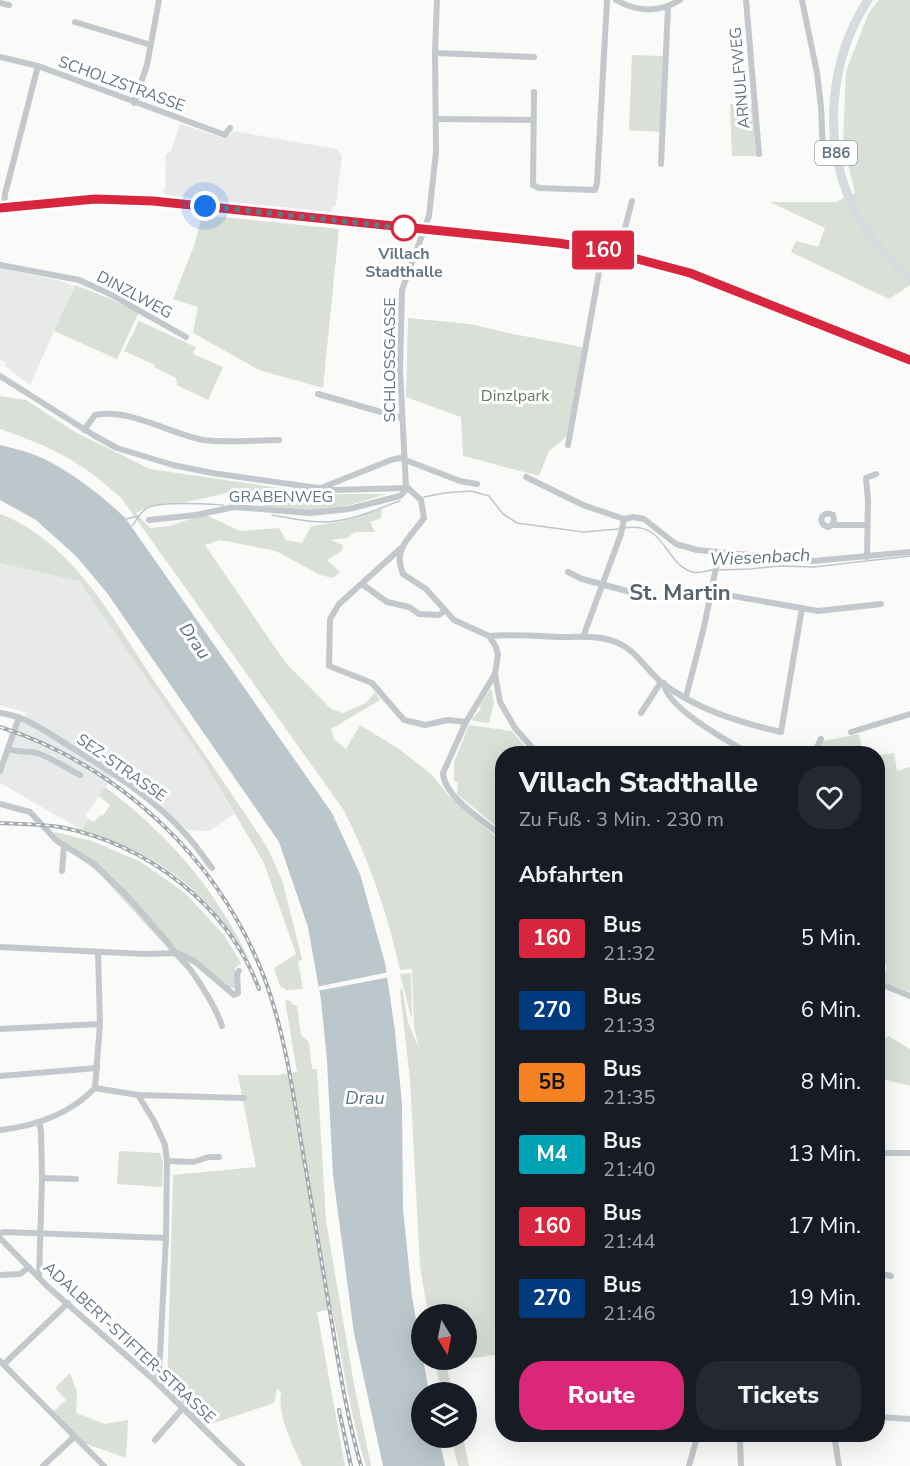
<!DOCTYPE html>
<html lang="de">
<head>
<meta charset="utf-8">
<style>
  :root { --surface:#171b24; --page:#242831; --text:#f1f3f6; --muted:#9ea1a6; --accent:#db2777 }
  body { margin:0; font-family:"Nunito Sans",sans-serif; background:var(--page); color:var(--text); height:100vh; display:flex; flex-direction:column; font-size:22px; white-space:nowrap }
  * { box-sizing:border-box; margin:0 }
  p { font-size:20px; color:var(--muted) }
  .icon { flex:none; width:33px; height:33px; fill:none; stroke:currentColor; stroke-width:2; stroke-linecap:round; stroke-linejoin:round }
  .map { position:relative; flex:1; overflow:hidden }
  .details { position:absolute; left:495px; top:746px; width:390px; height:696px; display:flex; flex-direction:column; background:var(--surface); border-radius:24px; box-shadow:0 6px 24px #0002 }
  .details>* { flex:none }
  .badge { padding:0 12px; border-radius:4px; font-size:21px; line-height:39px }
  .needle { width:39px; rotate:170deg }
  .controls { position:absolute; left:411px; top:1304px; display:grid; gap:12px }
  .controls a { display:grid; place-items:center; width:66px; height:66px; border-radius:50%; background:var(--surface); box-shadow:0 6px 24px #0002; font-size:30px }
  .you { position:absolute; width:30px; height:30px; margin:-15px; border:4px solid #fff; border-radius:50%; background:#1a73e8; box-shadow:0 0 0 9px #1a73e833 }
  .map>.badge { position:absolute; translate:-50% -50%; box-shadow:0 0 0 3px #fff }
  h2 { padding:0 24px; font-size:22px; line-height:54px }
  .round { display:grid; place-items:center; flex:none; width:63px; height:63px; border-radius:24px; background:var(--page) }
  .head { display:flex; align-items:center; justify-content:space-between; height:102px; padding:0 24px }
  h1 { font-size:28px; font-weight:800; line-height:45px }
  .button { display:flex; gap:12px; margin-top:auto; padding:12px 24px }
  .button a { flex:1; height:69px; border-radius:24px; background:var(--accent); color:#fff; font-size:24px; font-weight:800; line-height:69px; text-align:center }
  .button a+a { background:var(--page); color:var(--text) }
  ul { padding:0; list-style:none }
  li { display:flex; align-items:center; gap:18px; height:72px; padding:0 24px }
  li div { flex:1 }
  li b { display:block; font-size:22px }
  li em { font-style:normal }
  li .badge { min-width:66px; font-weight:700; text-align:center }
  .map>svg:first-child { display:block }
  .built { fill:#e8e9e9 }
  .green { fill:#dadfd7 }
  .water { fill:#bbc7cb }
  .pier { fill:#fafaf8 }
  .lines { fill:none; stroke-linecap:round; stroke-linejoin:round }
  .stream { stroke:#bbc7cb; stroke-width:1.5 }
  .street { stroke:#c3c8cc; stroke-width:6 }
  .secondary { stroke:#d6dbdf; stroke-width:8 }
  .primary { stroke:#d6dbdf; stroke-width:9 }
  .rail-casing { stroke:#a2aab0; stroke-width:4 }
  .rail { stroke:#fff; stroke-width:1.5; stroke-dasharray:4.5; stroke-linecap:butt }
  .line-casing { stroke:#fff; stroke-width:14 }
  .line { stroke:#d7263d; stroke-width:9 }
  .walk { stroke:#657683; stroke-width:6; stroke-dasharray:0 10.8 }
  .stop-dot { fill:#fff; stroke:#d7263d; stroke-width:3 }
  .labels { text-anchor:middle; stroke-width:6; stroke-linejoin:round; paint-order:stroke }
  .shield { fill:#fff; stroke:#939fa8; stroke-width:1.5 }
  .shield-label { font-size:15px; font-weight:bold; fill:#657683 }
  .street-label { font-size:16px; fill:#657683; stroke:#fff }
  .stop-label { font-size:16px; font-weight:bold; fill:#657683; stroke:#fff }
  .park-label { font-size:16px; fill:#687a64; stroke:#fff }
  .water-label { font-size:18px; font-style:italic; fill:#60757c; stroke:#fff }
  .district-label { font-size:22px; font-weight:bold; fill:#57646e; stroke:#fff }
</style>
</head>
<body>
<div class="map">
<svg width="910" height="1466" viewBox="0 0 910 1466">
  <rect width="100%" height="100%" fill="#fafaf8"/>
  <!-- built -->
  <g class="built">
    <path d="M180,124l43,14h5l5,-7 104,18 5,7 -6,49 -3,2 -1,5 -166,-16 -3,-5 2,-1 1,-36 5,-3z"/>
    <path d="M0,268l61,13 13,5 -44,99 -25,-19 1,-4 -6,-2z"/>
    <path d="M0,519l79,62 124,179 31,54 -25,17 -21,-1 -35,-32 -36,-27 -31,44 2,4 -6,11 -82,-47v-7l19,-51 8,-12 -27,-8z"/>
  </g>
  <!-- green -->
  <g class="green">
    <path d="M879,0h31v285l-21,14 -98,-47 5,-11 22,6 7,-19 -55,-26h66l19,-9 -12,-49 3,-73 23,-59z"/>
    <path d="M632,55l31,1 -3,76 -31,-2z"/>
    <path d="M730,104h22l4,52h-24z"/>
    <path d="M202,215l137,14 -16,159 -64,-18 -66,-37 5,-26 -25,-8 21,-53z"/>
    <path d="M75,285l33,13 31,14 -22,47 -63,-28z"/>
    <path d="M408,318l62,6 38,9 79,15 -21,89 -17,14 -10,25 -76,-20 -2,-39 -55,-20z"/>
    <path d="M139,321l57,26 -3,7 30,13 -15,33 -31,-15 -1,-7 -22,-11 1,-2 -31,-14z"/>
    <path d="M0,396l26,4 49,32 75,37 170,25h67l-48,14 -26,3 -50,-4v-5l-20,-2 -13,-8 -37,9 -43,5 -14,7 14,15 20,-2 34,-12 36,17 39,-3 7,12 16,3 9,-17 34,-5 37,-12 -1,9 -11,4 5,10h-20l-8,6 -16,2 12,5 -1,6 -15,9 13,12 -7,6 -13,-3 -44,-24 -56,-11 -15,5 80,117 46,47 12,4 23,-10 9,-11 5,8 -49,29 3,10 12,10 14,-24 39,24 32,25 18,22 49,43 4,-8 -45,-37 1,-11 -4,-3v-18l15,-37 43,6 18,22h-28v601l-35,5 -1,-45h-38l-8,-48 -10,-186 -10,-89 2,-4 6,35 11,27 -5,-22 -2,-58 -12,1c-12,-55 -31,-111 -57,-161l-221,-310c-41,-38 -70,-52 -122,-70z"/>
    <path d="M0,514c74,28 115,109 157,171 37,54 74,107 110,162l15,33 20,79 -4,3 5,27 -17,1 -6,-4 -6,-18 22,-14 -32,-91 -61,-103 -124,-179 -79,-18z"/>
    <path d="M491,688l3,14 -5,21 -16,-2 -1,-2 9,-10 -2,-2z"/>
    <path d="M859,734l4,19h-45l5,-12z"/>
    <path d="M894,753l3,18 13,-4v225l-27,-10 4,-17h-9v-210z"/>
    <path d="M105,787c62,46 109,100 143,170 -11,-10 -24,-35 -36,-48 -35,-40 -80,-64 -130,-79l6,-11 6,3 6,-7 3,1 7,-11 -11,-9z"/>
    <path d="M55,832l37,9 49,21 44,31 39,42 17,28 -6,5v20h-8l-24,-18 -29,-15 -75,-82 -46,-36z"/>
    <path d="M411,973l1,42 -1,2 -11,-43z"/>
    <path d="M285,1000l6,1 1,3 5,2 4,29 8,7 3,27h5l9,152 28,163 17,82h-5c-16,-51 -23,-104 -34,-157l-15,3 28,154h-43c-9,-22 -25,-50 -21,-74l-4,-3 -3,14 -69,23 -38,-36 6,-215 83,-8 -18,-92h40l19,-3z"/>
    <path d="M878,1034l7,5 3,-3 22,13v37l-32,-8z"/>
    <path d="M119,1151l41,2 3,9 -1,25 -45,-3z"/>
    <path d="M435,1359h28l-17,3 6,30h-11z"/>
    <path d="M70,1373l7,19 -1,21 29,11 23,-4 -2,38 -42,-15 -30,-32 12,-11 -11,-12z"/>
    <path d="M451,1437h12l6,29h-11z"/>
  </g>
  <!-- water -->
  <path class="water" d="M0,445c11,3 22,5 32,9 29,10 73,43 94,65l206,294 28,61 25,89 10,68 7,73 1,105 9,88 17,95h-7v45h17l6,29h-62l-29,-133 -21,-158 -6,-114 -6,-61 -13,-73 -29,-85 -172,-249 -30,-36 -41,-37 -36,-20z"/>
  <!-- pier -->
  <path class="pier" d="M389,972l1,5 -73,14 -1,-4z"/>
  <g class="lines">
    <!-- stream -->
    <g class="stream">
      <path d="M424,497l20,-4 27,-2 18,5 14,18 14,9 66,9 36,-3"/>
      <path d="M272,515c23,4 47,10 70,5 20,-3 40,-13 58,-19"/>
      <path d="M126,519l13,-3"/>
      <path d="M132,526c4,-5 9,-15 15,-18 14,-7 59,-4 76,-3"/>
      <path d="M624,528c43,-7 40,37 69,44 5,2 14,-1 19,-2"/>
      <path d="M717,570l33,-1 30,-3 34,1 96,-11"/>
    </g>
    <!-- street -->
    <g class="street">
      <path d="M616,0c21,12 43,13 64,0"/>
      <path d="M746,0l13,154"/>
      <path d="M802,0l15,73 4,34 2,44"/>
      <path d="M0,3l9,2"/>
      <path d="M75,22l76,23"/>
      <path d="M435,53l99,4"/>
      <path d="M0,57l38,9 187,69 5,-7"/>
      <path d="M534,92l-1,93 6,3 56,2 2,-7 10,-183"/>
      <path d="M134,103l13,-38 12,-65"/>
      <path d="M436,119l97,1"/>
      <path d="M661,164l7,-157"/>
      <path d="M4,207l1,-13 33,-128"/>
      <path d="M614,253l5,-16 5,-5 8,-31"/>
      <path d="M0,265l79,15 29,13 78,44"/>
      <path d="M0,376l95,60 22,12 56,17 39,8 120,17 76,-2 13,12 3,18c-13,19 -32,30 -21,56l23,15 28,31 35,16 7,11 2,8 -3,19 5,28 15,26 22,25"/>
      <path d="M318,394l84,24"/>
      <path d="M84,430l11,-15c35,-7 75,19 109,25 21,3 52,0 75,0"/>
      <path d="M568,445l35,-195"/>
      <path d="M526,477l57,28 41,14 9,-2 11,2 32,25 21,6 117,11 96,-9"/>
      <path d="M406,487l-6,-118 2,-79 27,-74 7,-64 -1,-99 2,-53"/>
      <path d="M321,488l70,-28 9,-2 60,23 17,3"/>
      <path d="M149,520l47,-5 38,-8 76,6 39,-4 51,-13 8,-8"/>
      <path d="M832,525l2,-5 -1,-5c-11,-6 -17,8 -5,12l4,-2h35"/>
      <path d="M400,549l-61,55 -9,15 -1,47 43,17 32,37 21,5 23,-5 18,2"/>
      <path d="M867,557l1,-56 -2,-23 10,-4"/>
      <path d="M568,572l14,7 49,13"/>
      <path d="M362,584l25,18 22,5 10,7 20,1 5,-4"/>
      <path d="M710,592l108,19 63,-7"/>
      <path d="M489,636c24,-2 46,0 70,1 19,0 41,-2 59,6 19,8 28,27 44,40 36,27 76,39 119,49l21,-124"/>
      <path d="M583,637l38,-103 3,-15"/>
      <path d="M495,674l-29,48 -23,51c1,24 41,48 59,63"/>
      <path d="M664,683c1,24 65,59 85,70"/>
      <path d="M686,697l18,-70 15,-74"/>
      <path d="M0,713c25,3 45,18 66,31 44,27 90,55 123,94 8,9 15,20 23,30"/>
      <path d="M641,713l20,-31"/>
      <path d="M851,732l59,-18"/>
      <path d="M8,749c10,4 19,1 29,4 15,5 30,15 43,22"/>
      <path d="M814,753l7,-14"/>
      <path d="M0,771l19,-54"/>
      <path d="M0,804l30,8 27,29 37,23 33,32 42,48c5,10 14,16 21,25 13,18 25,36 32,57"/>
      <path d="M62,871l2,-26"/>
      <path d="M0,947l146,7 31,-1 16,7 41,35 4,-2 -1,-20 2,-2"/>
      <path d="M98,952l2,72 -5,64 43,7 16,26 11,24 2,16 -1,77 -7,136 -5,6"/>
      <path d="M878,983l32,13"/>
      <path d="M0,1029l100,-5"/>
      <path d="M0,1076l97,-8"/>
      <path d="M138,1095l106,3"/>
      <path d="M0,1130c35,-4 70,-16 95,-42"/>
      <path d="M878,1153h32"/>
      <path d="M167,1161l26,1 16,-5h10"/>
      <path d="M42,1178l34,1"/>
      <path d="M0,1233l4,-1 162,6"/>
      <path d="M0,1238l47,48 107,94 88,86"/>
      <path d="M878,1273l13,3"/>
      <path d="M0,1275l20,-1 9,-7"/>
      <path d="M39,1277l3,-99 -1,-47 -2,-9"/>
      <path d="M0,1361l104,105"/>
      <path d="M4,1364l64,-61"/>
      <path d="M878,1417l32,2"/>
      <path d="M834,1434l5,32"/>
      <path d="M155,1440l27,-31"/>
      <path d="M43,1466l31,-29"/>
      <path d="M689,1466l9,-32"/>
      <path d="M741,1466l-1,-26 5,-2 71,-1 7,-3"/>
    </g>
    <!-- secondary -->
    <path class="secondary" d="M0,208l95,-9 58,2 405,42 45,7 87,23 220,87"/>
    <!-- primary -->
    <path class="primary" d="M868,0c-39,60 -46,142 -15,207 13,28 35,51 57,72"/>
    <defs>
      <g id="rail">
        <path d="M0,727c120,39 219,132 264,250 20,53 28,109 37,164 9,55 19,110 28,165 9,54 17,108 32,160"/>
        <path d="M0,823c20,1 40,1 60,4 87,17 168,78 199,162"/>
        <path d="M339,1410l12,56"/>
      </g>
    </defs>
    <!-- rail casing -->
    <use href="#rail" class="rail-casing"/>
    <!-- rail -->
    <use href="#rail" class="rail"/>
  </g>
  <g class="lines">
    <defs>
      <path id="line" d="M0,208l95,-9 58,2 405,42 45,7 87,23 220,87"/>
    </defs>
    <!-- line casing -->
    <use href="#line" class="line-casing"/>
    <!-- line -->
    <use href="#line" class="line"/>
    <!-- walk -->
    <path class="walk" d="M205,206l199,22"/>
  </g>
  <!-- markers -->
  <circle class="stop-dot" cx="404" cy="228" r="12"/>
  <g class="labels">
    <!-- shield labels -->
    <rect class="shield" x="815" y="141" width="42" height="24" rx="4.5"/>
    <g class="shield-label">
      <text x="836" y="158">B86</text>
    </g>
    <!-- street labels -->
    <g class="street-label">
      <text transform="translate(739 78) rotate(-95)" y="6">ARNULFWEG</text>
      <text transform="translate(122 83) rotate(20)" y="6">SCHOLZSTRASSE</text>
      <text transform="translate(135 294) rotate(28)" y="6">DINZLWEG</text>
      <text transform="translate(389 360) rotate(-90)" y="6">SCHLOSSGASSE</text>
      <text x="281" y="502">GRABENWEG</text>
      <text transform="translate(122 767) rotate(35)" y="6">SEZ-STRASSE</text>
      <text transform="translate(130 1342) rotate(43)" y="6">ADALBERT-STIFTER-STRASSE</text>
    </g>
    <!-- stop labels -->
    <g class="stop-label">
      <text x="404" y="259">Villach<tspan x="404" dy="18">Stadthalle</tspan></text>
    </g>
    <!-- park labels -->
    <g class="park-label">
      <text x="515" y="401">Dinzlpark</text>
    </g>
    <!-- water labels -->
    <g class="water-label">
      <text transform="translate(760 557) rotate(-3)" y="6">Wiesenbach</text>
      <text transform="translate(195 641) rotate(55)" y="6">Drau</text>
      <text x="365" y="1104">Drau</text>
    </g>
    <!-- district labels -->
    <g class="district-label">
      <text x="680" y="600">St. Martin</text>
    </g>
  </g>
</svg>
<div class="controls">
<a><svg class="needle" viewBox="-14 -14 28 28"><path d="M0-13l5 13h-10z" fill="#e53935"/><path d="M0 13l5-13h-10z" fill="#9ea1a6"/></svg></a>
<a><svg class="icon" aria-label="layers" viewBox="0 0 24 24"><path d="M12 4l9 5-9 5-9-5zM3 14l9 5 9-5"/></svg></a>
</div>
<div class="you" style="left:205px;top:206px"></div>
<b class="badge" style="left:603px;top:250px;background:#d7263d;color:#fff">160</b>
<section class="details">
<div class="head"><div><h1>Villach Stadthalle</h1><p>Zu Fuß · 3 Min. · 230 m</p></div><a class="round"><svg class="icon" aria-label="heart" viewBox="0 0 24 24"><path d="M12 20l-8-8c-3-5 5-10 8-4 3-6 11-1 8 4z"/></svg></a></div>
<h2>Abfahrten</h2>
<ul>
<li><span class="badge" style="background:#d7263d;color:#fff">160</span><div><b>Bus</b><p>21:32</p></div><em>5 Min.</em></li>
<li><span class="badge" style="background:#003b80;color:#fff">270</span><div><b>Bus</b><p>21:33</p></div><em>6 Min.</em></li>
<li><span class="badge" style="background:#f58220;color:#111">5B</span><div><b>Bus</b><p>21:35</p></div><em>8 Min.</em></li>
<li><span class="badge" style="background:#00a3b4;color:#fff">M4</span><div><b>Bus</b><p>21:40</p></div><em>13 Min.</em></li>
<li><span class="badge" style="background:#d7263d;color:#fff">160</span><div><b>Bus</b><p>21:44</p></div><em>17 Min.</em></li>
<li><span class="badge" style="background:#003b80;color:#fff">270</span><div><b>Bus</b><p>21:46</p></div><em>19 Min.</em></li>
</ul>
<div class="button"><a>Route</a><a>Tickets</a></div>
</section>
</div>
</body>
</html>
